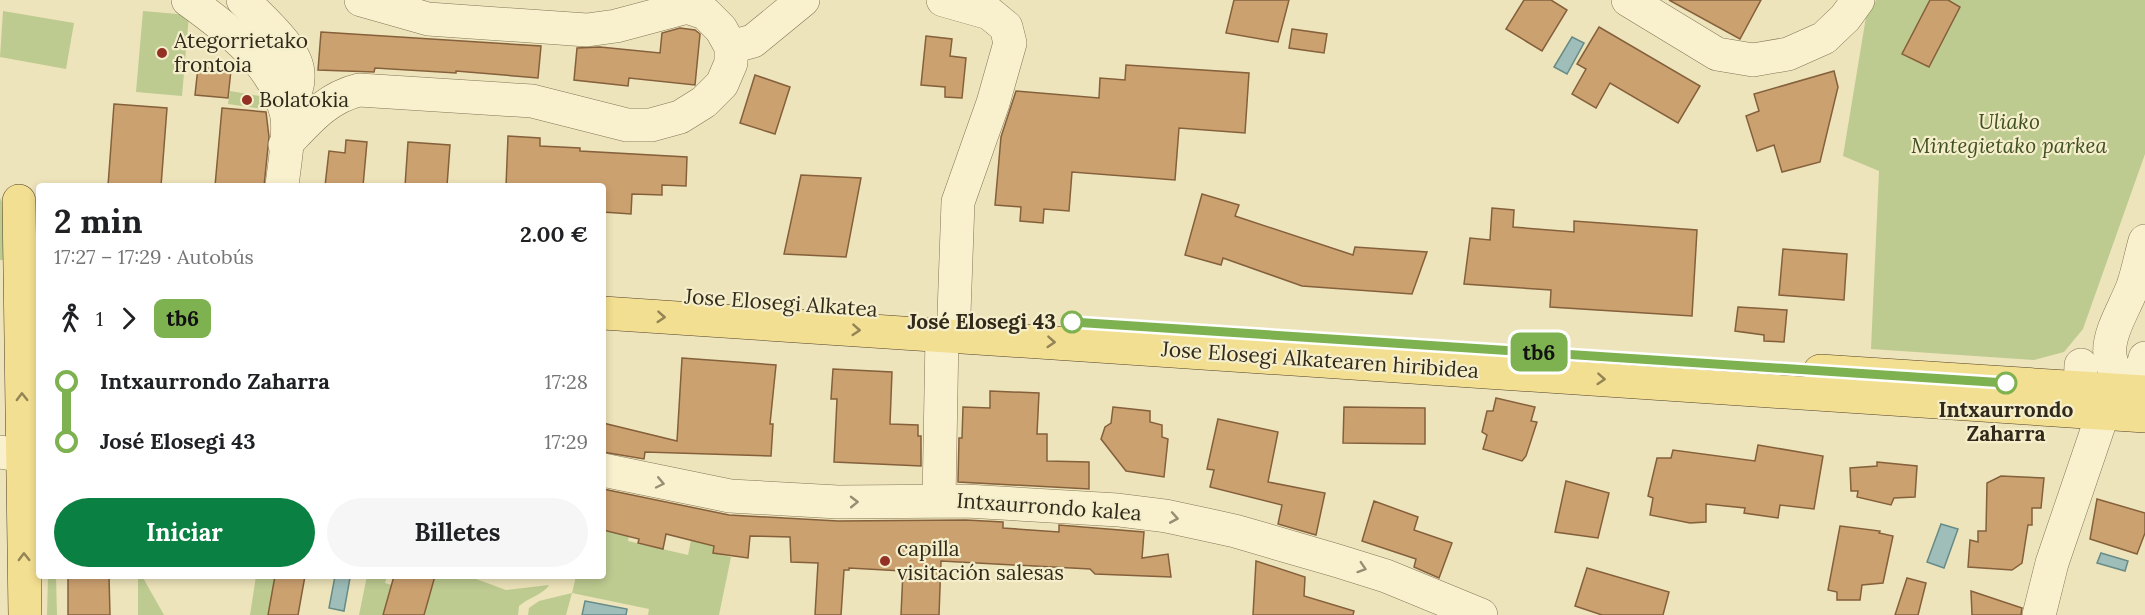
<!DOCTYPE html>
<html lang="es">
<head>
<meta charset="utf-8">
<style>
  :root { --surface:#fff; --page:#f6f6f6; --text:#202124; --muted:#757577; --accent:#0b8043 }
  body { margin:0; font-family:Lora,serif; background:var(--page); color:var(--text); height:100vh; display:flex; flex-direction:column; font-size:22px; white-space:nowrap }
  * { box-sizing:border-box; margin:0 }
  p { font-size:20px; color:var(--muted) }
  .icon { flex:none; width:33px; height:33px; fill:none; stroke:currentColor; stroke-width:2; stroke-linecap:round; stroke-linejoin:round }
  .map { position:relative; flex:1; overflow:hidden }
  .panel { position:absolute; left:36px; top:183px; width:570px; height:396px; display:flex; flex-direction:column; background:var(--surface); border-radius:6px; box-shadow:0 3px 9px #0003 }
  .panel>* { flex:none }
  .badge { padding:0 12px; border-radius:9px; font-size:21px; line-height:39px }
  .map>.badge { position:absolute; translate:-50% -50%; box-shadow:0 0 0 3px #fff }
  .legs { display:flex; align-items:center; gap:9px; height:66px; padding:0 18px; font-size:20px }
  .legs p { margin-inline-start:auto }
  .head { display:flex; align-items:center; justify-content:space-between; height:102px; padding:0 18px }
  h1 { font-size:33px; font-weight:800; line-height:45px }
  .cta { display:flex; gap:12px; margin-top:auto; padding:12px 18px }
  .cta a { flex:1; height:69px; border-radius:36px; background:var(--accent); color:#fff; font-size:24px; font-weight:800; line-height:69px; text-align:center }
  .cta a+a { background:var(--page); color:var(--text) }
  ul { padding:0 18px; list-style:none }
  li { display:flex; align-items:center; gap:21px; height:60px; font-size:22px }
  li i { display:grid; place-items:center; width:9px; height:100%; margin:0 8px; background:currentColor }
  li i::after { content:''; width:15px; height:15px; margin:-8px; border:4px solid; border-radius:50%; background:var(--surface) }
  li p { margin-inline-start:auto }
  li:first-child i { background:linear-gradient(#0000 50%,currentColor 0) }
  li:last-child i { background:linear-gradient(currentColor 50%,#0000 0) }
  .map>svg:first-child { display:block }
  .green { fill:#bdcb90 }
  .water { fill:#9fbeb9; stroke:#678b86; stroke-width:1.5 }
  .building { fill:#cca170; stroke:#84603b; stroke-width:1.5 }
  .lines { fill:none; stroke-linecap:round; stroke-linejoin:round }
  .minor-casing { stroke:#847455; stroke-width:34 }
  .major-casing { stroke:#52412a; stroke-width:34 }
  .minor { stroke:#f9f1ce; stroke-width:33 }
  .major { stroke:#f3df91; stroke-width:33 }
  .oneway { stroke:#938456 }
  .oneway2 { stroke:#968d74 }
  .line-1-casing { stroke:#fff; stroke-width:14 }
  .line-1 { stroke:#7eb14f; stroke-width:9 }
  .poi-dot { fill:#943125; stroke:#f5eecb; stroke-width:2 }
  .stop-1-dot { fill:#fff; stroke:#7eb14f; stroke-width:3 }
  .labels { text-anchor:middle; stroke-width:4.5; stroke-linejoin:round; paint-order:stroke }
  .poi-label { font-size:21px; fill:#33291a; stroke:#f5eecb; text-anchor:start }
  .park-label { font-size:21px; font-style:italic; fill:#3f5021; stroke:#f5eecb }
  .street-label { font-size:21px; fill:#33291a; stroke:#f5eecb }
  .stop-label { font-size:21px; font-weight:bold; fill:#33291a; stroke:#f5eecb; text-anchor:end }
</style>
</head>
<body>
<div class="map">
<svg width="2145" height="615" viewBox="0 0 2145 615">
  <rect width="100%" height="100%" fill="#eee4bb"/>
  <!-- green -->
  <g class="green">
    <path d="M1876,0h269v154l-62,175 -19,23 -30,8 -163,-11 8,-178 -36,-15 23,-139z"/>
    <path d="M3,11l71,12 -8,46 -66,-12z"/>
    <path d="M143,11l46,4 -7,81 -46,-4z"/>
    <path d="M230,91l35,6 -2,12 -35,-5z"/>
    <path d="M0,198l7,12 -2,50h-5z"/>
    <path d="M603,530l26,6 -1,5 60,14 3,-15 23,6 -1,7 18,4 -12,58h-71l1,-6 -77,-16 -6,22h-38l1,-7 10,-7 33,-8 4,-17h27z"/>
    <path d="M48,576h8l1,39h-10z"/>
    <path d="M138,576h4l22,39h-26z"/>
    <path d="M256,576h19l-7,39h-18z"/>
    <path d="M367,576h20l-2,7 7,2 -9,30h-24z"/>
    <path d="M435,576h33l38,14 43,-5c-5,9 -21,13 -30,21l-1,9h-94z"/>
  </g>
  <!-- water -->
  <g class="water">
    <path d="M1572,37l12,6 -17,31 -13,-7z"/>
    <path d="M1941,524l17,5 -14,39 -17,-6z"/>
    <path d="M2101,553l27,8 -3,10 -28,-8z"/>
    <path d="M335,576l15,2 -6,33 -15,-3z"/>
    <path d="M585,601l42,8 -1,6h-44z"/>
  </g>
  <!-- building -->
  <g class="building">
    <path d="M1234,0h55l-11,42 -52,-9z"/>
    <path d="M1524,0h27l16,10 -25,41 -36,-22z"/>
    <path d="M1669,0h92l-21,39z"/>
    <path d="M1930,0h18l12,7 -31,60 -27,-13z"/>
    <path d="M1599,27l101,59 -22,37 -68,-40 -14,25 -24,-14 14,-25 -9,-5z"/>
    <path d="M680,28l15,2 5,4 -5,51 -66,-7 -1,8 -54,-6 3,-32 23,-1 60,6 2,-20z"/>
    <path d="M1292,29l35,5 -3,19 -35,-5z"/>
    <path d="M321,32l220,14 -3,32 -82,-7v2l-81,-5 -1,4 -56,-2z"/>
    <path d="M926,36l26,3 -2,17 16,2 -4,40 -17,-1v-10l-24,-2z"/>
    <path d="M1126,65l123,8 -4,60 -66,-5 -4,52 -103,-8 -3,39 -25,-2 -1,14 -23,-2 1,-14 -26,-2 6,-68 15,-46 83,7 1,-20 25,2z"/>
    <path d="M198,67l33,3 -3,28 -33,-3z"/>
    <path d="M1834,71l4,16 -18,75 -38,10 -8,-27 -17,6 -11,-35 13,-5 -5,-17z"/>
    <path d="M755,75l35,12 -15,47 -35,-11z"/>
    <path d="M114,104l53,4 -6,78h-53z"/>
    <path d="M222,108l44,4 3,25 -5,49h-49z"/>
    <path d="M508,136l32,2v8l40,2v3l107,6 -1,29 -24,-1v10l-30,-1 -1,20 -28,-2v-26h-97z"/>
    <path d="M346,140l21,2 -4,44h-38l4,-35 16,2z"/>
    <path d="M408,142l42,3 -3,41h-42z"/>
    <path d="M801,175l60,3 -15,79 -62,-3z"/>
    <path d="M1202,194l37,11 -4,11 118,39 2,-8 72,5 -15,42 -110,-8 -79,-28 -2,7 -36,-10z"/>
    <path d="M1492,208l22,2 -1,17 61,5v-11l123,9 -5,86 -142,-9 1,-17 -87,-6 6,-46 20,2z"/>
    <path d="M1783,249l64,5 -3,46 -65,-5z"/>
    <path d="M1738,307l49,3 -3,32 -20,-1v-6l-29,-4z"/>
    <path d="M682,358l94,7 -6,59h3l-2,32 -126,-4 -1,7 -41,-7v-29l74,18z"/>
    <path d="M833,369l59,3 -2,52 28,1v11h3v30l-87,-4 3,-63h-6z"/>
    <path d="M990,391l49,2 -2,41h10v27l42,1v27l-131,-7 1,-44h3l1,-31 27,1z"/>
    <path d="M1496,398l39,9 -4,14 6,1 -11,34 -4,5 -39,-12 4,-14 -5,-3 5,-21h6z"/>
    <path d="M1113,407l37,4v11l12,3v12l6,2 -4,38 -38,-6 -25,-32 4,-12 6,-4z"/>
    <path d="M1344,407l81,1v36l-82,-1z"/>
    <path d="M1218,419l60,13 -10,50 57,11 -9,42 -38,-11 4,-19 -72,-18 4,-17 -7,-1z"/>
    <path d="M1758,445l65,11 -9,53 -34,-4 -2,13 -34,-5 1,-5 -39,-4v18l-16,1 -40,-8 3,-17 -5,-2 9,-38h14l2,-8 82,11z"/>
    <path d="M1877,462l40,4 -2,31 -21,1 -3,7 -34,-8 1,-6h-7l-1,-23 27,-2z"/>
    <path d="M2001,476l43,2 -3,30h-9v17h-4l-6,38 -10,7 -44,-3 2,-27 8,2v-11h8l1,-48z"/>
    <path d="M1566,481l43,12 -11,45 -43,-6z"/>
    <path d="M603,489l126,26 109,6 128,-1 37,2v6l56,4v-7l85,7 -2,26 26,-4 3,23 -76,-3 -5,-5 -149,-8 -2,54h-38l2,-44 -54,-3v2h-5l-3,45h-26l3,-52 -27,-1 -1,-25 -40,-1 -2,22 -35,-5 1,-7 -48,-12 -3,15 -25,-6 1,-4 -36,-9z"/>
    <path d="M2097,499l48,14v20l-8,21 -47,-15z"/>
    <path d="M1374,501l44,16 -4,13 38,13 -13,35 -25,-11 2,-8 -54,-18z"/>
    <path d="M1840,526l40,5 -1,2 14,3 -10,47 -21,2 -2,15h-23v-8l-9,-2z"/>
    <path d="M1256,561l49,16 -1,19 50,15 -1,4h-100z"/>
    <path d="M1587,568l82,24 -6,23h-61l-27,-9z"/>
    <path d="M68,576h41l1,39h-42z"/>
    <path d="M275,576h30l-7,39h-30z"/>
    <path d="M394,576h41l-11,39h-41z"/>
    <path d="M1907,578l19,5 -8,32h-23z"/>
    <path d="M1971,591l51,17 -1,7h-49z"/>
  </g>
  <g class="lines">
    <defs>
      <g id="minor">
        <path d="M188,0c40,29 85,62 98,112 5,19 -2,54 -4,74"/>
        <path d="M243,0c16,17 55,49 55,74 1,14 -6,27 -11,40"/>
        <path d="M943,0l46,13 17,14 4,16 -17,60 -35,99 -4,112"/>
        <path d="M1628,0l89,54 36,6 35,-6 36,-16 21,-20 13,-18"/>
        <path d="M731,47l22,-6 50,-41"/>
        <path d="M285,145c23,-24 41,-47 74,-55l173,11 95,24h24l29,-8 24,-15 18,-18 9,-21v-16l-10,-18 -16,-16 -18,-6 -71,19 -29,4 -159,-11 -67,-19"/>
        <path d="M2145,241c-4,14 -7,30 -12,45 -15,39 -46,74 4,105l8,-33"/>
        <path d="M0,452l39,6"/>
        <path d="M603,470l127,26 108,6 128,-1 152,9 48,6 69,15 103,30 48,15 95,39"/>
        <path d="M939,500l3,-164"/>
        <path d="M2039,615l13,-52 51,-150c-24,-7 -23,-27 -22,-48"/>
      </g>
      <g id="major">
        <path d="M19,201l6,414"/>
        <path d="M603,313l1542,103"/>
        <path d="M1820,371l325,21"/>
      </g>
    </defs>
    <!-- minor casing -->
    <use href="#minor" class="minor-casing"/>
    <!-- major casing -->
    <use href="#major" class="major-casing"/>
    <!-- minor -->
    <use href="#minor" class="minor"/>
    <!-- major -->
    <use href="#major" class="major"/>
  </g>
  <!-- one-way arrows -->
  <defs><path id="oneway-chevron" d="M-2-3.5L2.5 0L-2 3.5" fill="none" stroke-width="1.6" stroke-linecap="round" stroke-linejoin="round" transform="scale(1.5)"/></defs>
  <g class="oneway">
    <use href="#oneway-chevron" transform="translate(661 317) rotate(4)"/>
    <use href="#oneway-chevron" transform="translate(856 330) rotate(4)"/>
    <use href="#oneway-chevron" transform="translate(1051 342) rotate(4)"/>
    <use href="#oneway-chevron" transform="translate(1601 379) rotate(4)"/>
    <use href="#oneway-chevron" transform="translate(22 397) rotate(-91)"/>
    <use href="#oneway-chevron" transform="translate(24 557) rotate(-91)"/>
  </g>
  <g class="oneway2">
    <use href="#oneway-chevron" transform="translate(660 483) rotate(12)"/>
    <use href="#oneway-chevron" transform="translate(854 502) rotate(-1)"/>
    <use href="#oneway-chevron" transform="translate(1174 518) rotate(10)"/>
    <use href="#oneway-chevron" transform="translate(1362 568) rotate(18)"/>
  </g>
  <g class="lines">
    <defs>
      <path id="line-1" d="M1072,322l934,61"/>
    </defs>
    <!-- line-1 casing -->
    <use href="#line-1" class="line-1-casing"/>
    <!-- line-1 -->
    <use href="#line-1" class="line-1"/>
  </g>
  <!-- markers -->
  <g class="poi-dot">
    <circle cx="162" cy="53" r="6"/>
    <circle cx="247" cy="100" r="6"/>
    <circle cx="885" cy="561" r="6"/>
  </g>
  <g class="stop-1-dot">
    <circle cx="1072" cy="322" r="10"/>
    <circle cx="2006" cy="383" r="10"/>
  </g>
  <g class="labels">
    <!-- poi labels -->
    <g class="poi-label">
      <text x="174" y="48">Ategorrietako<tspan x="174" dy="24">frontoia</tspan></text>
      <text x="259" y="107">Bolatokia</text>
      <text x="897" y="556">capilla<tspan x="897" dy="24">visitación salesas</tspan></text>
    </g>
    <!-- park labels -->
    <g class="park-label">
      <text x="2009" y="129">Uliako<tspan x="2009" dy="24">Mintegietako parkea</tspan></text>
    </g>
    <!-- street labels -->
    <g class="street-label">
      <text transform="translate(781 303) rotate(4)" y="7">Jose Elosegi Alkatea</text>
      <text transform="translate(1320 360) rotate(4)" y="7">Jose Elosegi Alkatearen hiribidea</text>
      <text transform="translate(1049 507) rotate(4)" y="7">Intxaurrondo kalea</text>
    </g>
    <!-- stop labels -->
    <g class="stop-label">
      <text x="1056" y="329">José Elosegi 43</text>
      <text x="2006" y="417" text-anchor="middle">Intxaurrondo<tspan x="2006" dy="24">Zaharra</tspan></text>
    </g>
  </g>
</svg>
<b class="badge" style="left:1539px;top:352px;background:#7eb14f;color:#111">tb6</b>
<section class="panel">
<div class="head"><div><h1>2 min</h1><p>17:27 – 17:29 · Autobús</p></div><b>2.00 €</b></div>
<div class="legs"><svg class="icon" aria-label="walk" viewBox="0 0 24 24"><circle cx="13" cy="4" r="2"/><path d="M13 8l-2 6 4 7M11 14l-3 7M7 12l3-4h3l4 4"/></svg>1<svg class="icon" aria-label="forward" viewBox="0 0 24 24"><path d="M9 5l7 7-7 7"/></svg><b class="badge" style="background:#7eb14f;color:#111">tb6</b></div>
<ul>
<li><i style="color:#7eb14f"></i><b>Intxaurrondo Zaharra</b><p>17:28</p></li>
<li><i style="color:#7eb14f"></i><b>José Elosegi 43</b><p>17:29</p></li>
</ul>
<div class="cta"><a>Iniciar</a><a>Billetes</a></div>
</section>
</div>
</body>
</html>
